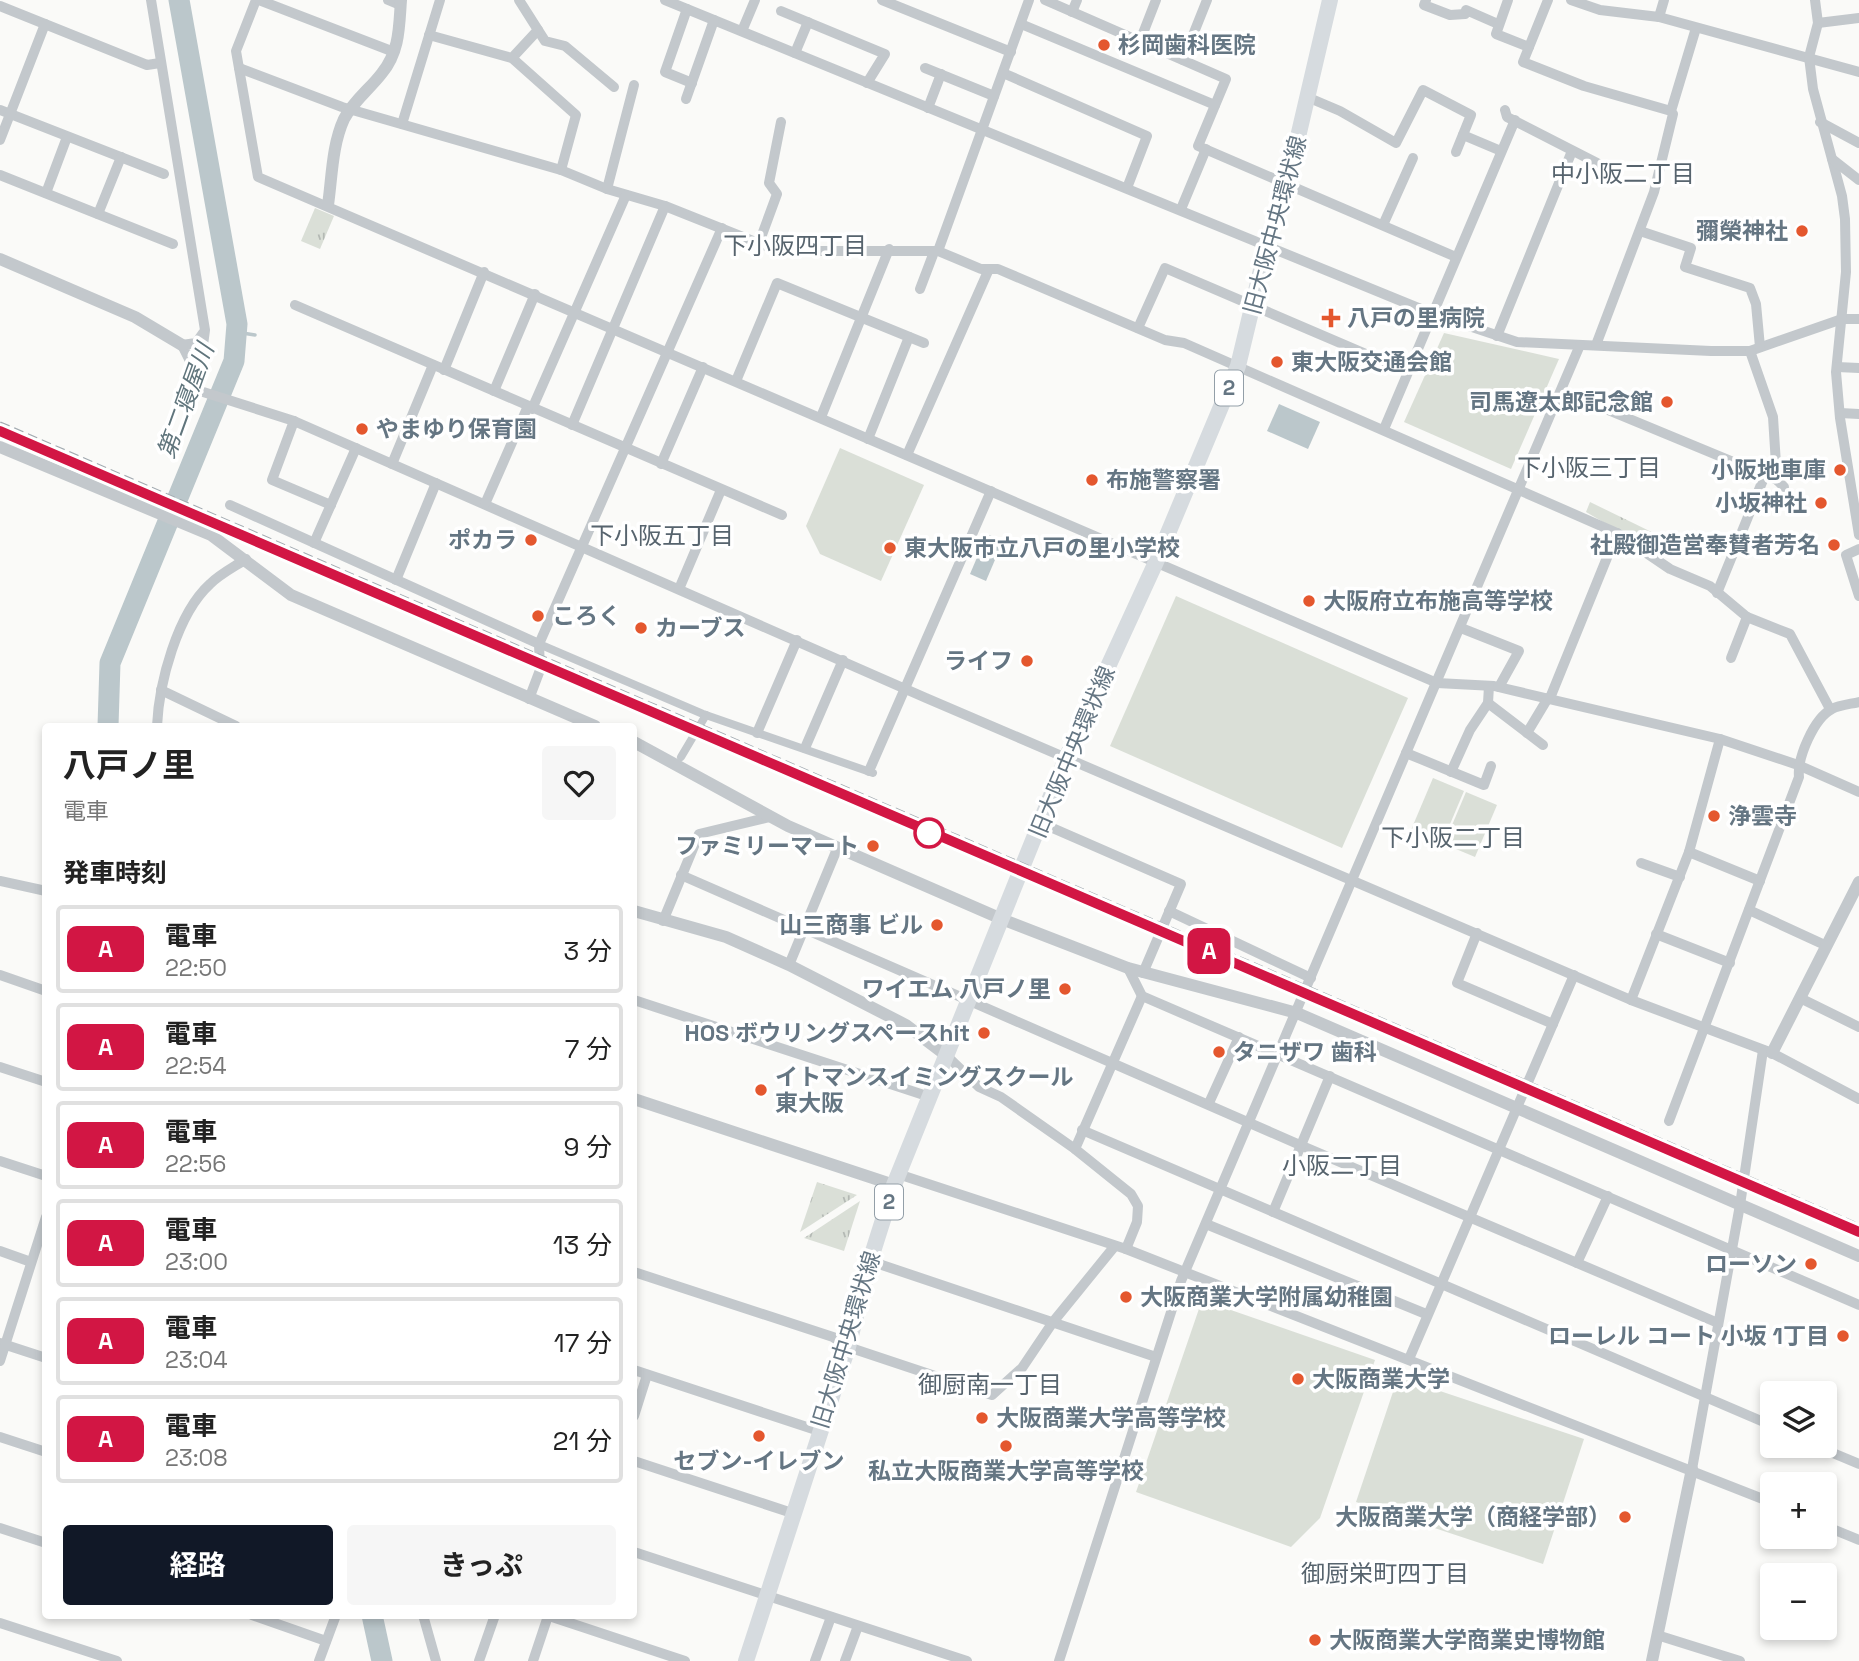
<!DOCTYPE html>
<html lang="ja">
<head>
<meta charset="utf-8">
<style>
  :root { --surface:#fff; --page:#f6f6f6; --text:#222; --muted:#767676; --line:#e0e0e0; --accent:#111827 }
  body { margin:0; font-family:"Space Grotesk","Noto Sans JP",sans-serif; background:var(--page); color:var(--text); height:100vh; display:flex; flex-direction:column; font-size:26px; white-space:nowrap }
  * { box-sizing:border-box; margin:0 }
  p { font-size:23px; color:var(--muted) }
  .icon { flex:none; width:38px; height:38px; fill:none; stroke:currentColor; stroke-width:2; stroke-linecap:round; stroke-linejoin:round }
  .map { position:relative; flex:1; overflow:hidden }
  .drawer { position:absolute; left:42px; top:723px; width:595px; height:896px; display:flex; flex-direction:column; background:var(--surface); border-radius:7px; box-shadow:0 4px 10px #0003 }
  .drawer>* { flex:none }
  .badge { padding:0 14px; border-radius:10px; font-size:24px; line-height:46px }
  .controls { position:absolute; left:1760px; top:1381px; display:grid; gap:14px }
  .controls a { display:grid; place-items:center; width:77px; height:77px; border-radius:7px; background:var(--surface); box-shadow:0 4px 10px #0003; font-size:35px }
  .map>.badge { position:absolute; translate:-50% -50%; box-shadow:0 0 0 4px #fff }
  h2 { padding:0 21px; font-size:26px; line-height:63px }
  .round { display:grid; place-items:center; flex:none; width:74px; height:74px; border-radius:7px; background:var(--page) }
  .overview { display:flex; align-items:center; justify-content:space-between; height:119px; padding:0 21px }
  h1 { font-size:33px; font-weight:700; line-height:52px }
  .primary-button { display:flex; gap:14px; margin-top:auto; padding:14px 21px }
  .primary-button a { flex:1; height:80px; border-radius:7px; background:var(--accent); color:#fff; font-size:28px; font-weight:700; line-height:80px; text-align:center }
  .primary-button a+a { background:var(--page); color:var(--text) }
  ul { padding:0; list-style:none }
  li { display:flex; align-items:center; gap:21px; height:88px; margin:0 14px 10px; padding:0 7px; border:4px solid var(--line); border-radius:7px }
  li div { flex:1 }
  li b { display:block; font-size:26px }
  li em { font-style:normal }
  li .badge { min-width:77px; font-weight:700; text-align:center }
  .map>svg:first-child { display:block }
  .grass { fill:url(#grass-tufts) }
  .pitch { fill:#dadfd7 }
  .water { fill:#bbc7cb }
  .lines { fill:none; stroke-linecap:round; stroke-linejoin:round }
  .stream { stroke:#bbc7cb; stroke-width:3.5 }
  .river { stroke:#bbc7cb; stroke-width:21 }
  .pedestrian { stroke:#c3c8cc; stroke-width:8 }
  .minor { stroke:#c3c8cc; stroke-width:10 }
  .tertiary { stroke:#c3c8cc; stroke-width:12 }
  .primary { stroke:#d6dbdf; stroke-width:16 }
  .rail { stroke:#a2aab0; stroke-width:3.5; stroke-dasharray:10 5; stroke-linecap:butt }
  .line-casing { stroke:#fff; stroke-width:16 }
  .line { stroke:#d21644; stroke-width:10 }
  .poi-dot { fill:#e4572e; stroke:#fff; stroke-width:2.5 }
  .stop-dot { fill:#fff; stroke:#d21644; stroke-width:3.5 }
  .labels { text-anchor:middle; stroke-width:7; stroke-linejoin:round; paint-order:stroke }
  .shield { fill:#fff; stroke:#939fa8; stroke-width:2 }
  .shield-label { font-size:21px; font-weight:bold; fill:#657683 }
  .poi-label { font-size:23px; font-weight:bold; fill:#657683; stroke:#fff; text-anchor:start }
  .street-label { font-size:23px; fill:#657683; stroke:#fff }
  .neighbourhood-label { font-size:24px; fill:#57646e; stroke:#fff }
  .water-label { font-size:24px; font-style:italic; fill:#60757c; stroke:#fff }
</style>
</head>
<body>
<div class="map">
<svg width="1859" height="1661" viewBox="0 0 1859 1661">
  <defs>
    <pattern id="grass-tufts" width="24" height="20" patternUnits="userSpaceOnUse" patternTransform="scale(1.75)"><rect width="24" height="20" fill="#dadfd7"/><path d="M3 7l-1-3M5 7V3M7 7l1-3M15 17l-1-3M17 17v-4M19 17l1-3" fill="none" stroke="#b4b9b4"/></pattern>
  </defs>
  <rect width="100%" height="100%" fill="#fafaf8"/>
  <!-- grass -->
  <g class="grass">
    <path d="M315,208l19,8 -14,33 -19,-8z"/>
    <path d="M1590,502l78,38 -12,13 -70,-41z"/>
    <path d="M817,1182l40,13 -57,37z"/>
    <path d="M860,1201l-16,50 -40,-13z"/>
  </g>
  <!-- pitch -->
  <g class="pitch">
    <path d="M1444,333l115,26 -48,110 -107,-47z"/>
    <path d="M840,448l84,37 -43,96 -61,-27 -14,-28z"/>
    <path d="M1176,596l232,102 -66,150 -232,-102z"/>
    <path d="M1433,778l31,13 -22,52 -31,-13z"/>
    <path d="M1466,792l31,13 -22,52 -31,-13z"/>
    <path d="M1202,1300l173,60 -55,158 -29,29 -155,-55z"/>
    <path d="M1398,1377l186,62 -41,125 -187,-62z"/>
  </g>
  <!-- water -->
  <g class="water">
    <path d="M1279,404l41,18 -12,27 -41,-18z"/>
    <path d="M987,534l16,7 -17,40 -16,-7z"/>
  </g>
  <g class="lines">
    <!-- stream -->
    <path class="stream" d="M236,332l19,3"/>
    <!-- river -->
    <g class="river">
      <path d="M108,726l2,-63 124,-302 3,-37 -58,-324"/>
      <path d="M372,1615l10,46"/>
    </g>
    <!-- pedestrian -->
    <g class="pedestrian">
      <path d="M539,644l164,70 170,59"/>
      <path d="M681,757l25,-42"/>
    </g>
    <!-- minor -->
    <g class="minor">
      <path d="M151,0l54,330 -8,60 97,31 632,277 705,302 141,53 87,46"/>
      <path d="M256,0l-20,51 22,126 1179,506 57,3 226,53 78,26 61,27"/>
      <path d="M259,0l135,52"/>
      <path d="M388,0l12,5"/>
      <path d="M519,0l26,41 20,5 49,41"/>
      <path d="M665,0l768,314 84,28 194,9h39l92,-32h17"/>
      <path d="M882,0l129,52"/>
      <path d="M1045,0l181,79 -28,67 258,111"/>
      <path d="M1426,0l-2,5 26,10 15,-1 1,-4 32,14"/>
      <path d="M1508,0l-12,34 33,13"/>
      <path d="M1548,0l-25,62 61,24 87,25"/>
      <path d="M1571,0l29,10 59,7 200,55"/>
      <path d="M1815,0l3,23 -9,34 4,32 29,107 3,23 1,53 -10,100 4,46 19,117"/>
      <path d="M0,6l147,59 13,-2"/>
      <path d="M687,9l-22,63 27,11"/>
      <path d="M781,11l104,43 -18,29"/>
      <path d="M1072,12l5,-12"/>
      <path d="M1659,17l5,-17"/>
      <path d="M1818,23l41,-5"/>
      <path d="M1021,24l194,81"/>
      <path d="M742,31l13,-31"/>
      <path d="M429,35l83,23 26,-28"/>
      <path d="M1140,41l16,-41"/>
      <path d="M795,53l13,-31"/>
      <path d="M512,58l64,57 -15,55"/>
      <path d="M1183,60l24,-60"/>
      <path d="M239,68l103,39 219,63 46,19 58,17 98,39 23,6h152l43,18h17l167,71 19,3 433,190 53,36 40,17 37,31 43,17 40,75"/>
      <path d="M925,68l69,28"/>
      <path d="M1003,73l144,63 -20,52"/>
      <path d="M1307,97l33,14 56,32 27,-53 48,25 -15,37"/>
      <path d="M686,99l28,-79"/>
      <path d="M928,108l13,-34"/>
      <path d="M0,110l164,64"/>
      <path d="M1505,110l2,7 90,46"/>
      <path d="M1820,122l39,21"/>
      <path d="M402,124l38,-124"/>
      <path d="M1463,135l38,16"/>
      <path d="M0,140l45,-116"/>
      <path d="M1832,159l27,21"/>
      <path d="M0,175l173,69"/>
      <path d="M607,189l27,-104"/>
      <path d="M46,193l21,-56"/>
      <path d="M1181,209l25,-60"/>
      <path d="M98,214l23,-57"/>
      <path d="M1383,225l30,-67"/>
      <path d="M1640,231l51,17 -6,19 65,21 6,16 4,43"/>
      <path d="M759,243l18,-49 -8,-11 12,-61"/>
      <path d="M938,251l91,-251"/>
      <path d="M920,289l14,-37"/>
      <path d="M295,305l487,210"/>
      <path d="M1138,328l27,-60 243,104"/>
      <path d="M1497,336l75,-185"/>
      <path d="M1596,345l58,-153 19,-78 -2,-3 25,-83"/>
      <path d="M1750,351l23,66 4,63 7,7"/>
      <path d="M1837,367l22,1"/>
      <path d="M444,370l40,-98"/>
      <path d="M198,377l-16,-32 14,-2 7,-10"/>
      <path d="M736,381l41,-98 147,60"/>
      <path d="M494,391l41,-97"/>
      <path d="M1562,391l215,89"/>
      <path d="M532,409l94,-214"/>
      <path d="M1840,413l19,1"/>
      <path d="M821,417l68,-168"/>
      <path d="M294,421l-22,59 59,25"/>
      <path d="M572,425l93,-219"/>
      <path d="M1384,429l131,-309"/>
      <path d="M868,439l41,-102"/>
      <path d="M907,455l82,-186"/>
      <path d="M392,464l41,-99"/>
      <path d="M661,464l42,-97"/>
      <path d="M485,504l43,-98"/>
      <path d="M230,505l309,139"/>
      <path d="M314,543l42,-95"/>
      <path d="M1859,549l-13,6 13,41"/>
      <path d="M396,580l40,-97"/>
      <path d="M679,589l42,-99"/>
      <path d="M1717,593l48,-118"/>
      <path d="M1461,628l58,23 -20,36"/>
      <path d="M1731,658l16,-41"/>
      <path d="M161,690l75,36"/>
      <path d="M1550,698l67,-165"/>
      <path d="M529,699l11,-29 -1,-26 183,-416"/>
      <path d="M1488,703l55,42"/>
      <path d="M157,726c2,-43 20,-112 53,-142 10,-10 24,-17 36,-25"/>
      <path d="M757,733l40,-93"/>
      <path d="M1527,733l21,-35"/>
      <path d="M805,748l38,-88"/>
      <path d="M1406,753l78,32 7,-19"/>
      <path d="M869,771l122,-280"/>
      <path d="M1451,772l19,-42 18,-27 1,-17"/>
      <path d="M1041,823l140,61 -38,89"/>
      <path d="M1689,852l71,29"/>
      <path d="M1641,863l39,14"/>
      <path d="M681,875l619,270 418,178"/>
      <path d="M0,881l46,10"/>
      <path d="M1749,910l78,36"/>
      <path d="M1169,911l142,67"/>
      <path d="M663,921l36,-87 71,-17"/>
      <path d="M1477,933l-20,50 96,41"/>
      <path d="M1656,934l74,29"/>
      <path d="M789,965l48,-116"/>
      <path d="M1128,968l14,28 717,309"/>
      <path d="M0,975l46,16"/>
      <path d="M1800,998l59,29"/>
      <path d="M634,1000l296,97"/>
      <path d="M1631,1000l58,-148 31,-113"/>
      <path d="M947,1056l32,31 22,10 74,52 56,45 7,12 -1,16 -11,27"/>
      <path d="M0,1067l46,15"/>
      <path d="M1209,1103l30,-66"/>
      <path d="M1669,1121l130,-344c-2,-19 15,-59 33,-68 7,-4 19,-5 27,-7"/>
      <path d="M1082,1130l691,296"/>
      <path d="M1075,1149l67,-153"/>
      <path d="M0,1161l46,15"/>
      <path d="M898,1174l228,75 647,254"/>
      <path d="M1273,1212l57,-136"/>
      <path d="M1206,1224l220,90"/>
      <path d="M0,1251l31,11"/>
      <path d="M870,1261l286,96"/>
      <path d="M1577,1263l31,-67"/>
      <path d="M634,1272l199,65 15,10 144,48 30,-27 31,-46 61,-75"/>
      <path d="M0,1343l46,15"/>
      <path d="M1409,1359l165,-384"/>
      <path d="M0,1361l46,-144"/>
      <path d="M634,1370l185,61"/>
      <path d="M634,1416l13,-41"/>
      <path d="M0,1437l46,15"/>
      <path d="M1816,1446l43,18"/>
      <path d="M634,1461l158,52"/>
      <path d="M1692,1469l48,-264 23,-155"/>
      <path d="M1825,1526l34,14"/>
      <path d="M0,1528l46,15"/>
      <path d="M634,1552l333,109"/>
      <path d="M252,1615l74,26"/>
      <path d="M423,1615l13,46"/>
      <path d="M546,1615l139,46"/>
      <path d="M0,1623l117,38"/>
      <path d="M1657,1635l83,26"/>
      <path d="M319,1661l17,-46"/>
      <path d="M479,1661l16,-46"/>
      <path d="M533,1661l15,-45"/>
      <path d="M815,1661l16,-44"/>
      <path d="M845,1661l13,-35"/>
      <path d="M1059,1661l122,-380 399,-936"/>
    </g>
    <!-- tertiary -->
    <g class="tertiary">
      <path d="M328,205c4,-28 4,-60 16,-86 10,-19 26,-30 38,-46 18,-22 17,-47 19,-73"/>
      <path d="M0,259l135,58 47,28"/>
      <path d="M0,447l211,88 80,60 304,131"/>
      <path d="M634,742l154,84 216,94 124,48 169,45 562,243"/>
      <path d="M634,911l92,26 63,28 117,60 41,31"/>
      <path d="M1772,1053l87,-171"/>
      <path d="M634,1099l260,86"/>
      <path d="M1652,1661l40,-192"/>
    </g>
    <!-- primary -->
    <path class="primary" d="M746,1661l102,-314 22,-86 24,-76 173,-429 89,-194 82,-196 29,-121 20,-61 43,-184"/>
    <!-- rail -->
    <path class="rail" d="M0,423l1859,802"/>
  </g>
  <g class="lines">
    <defs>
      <path id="line" d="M0,431l1859,801"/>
    </defs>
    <!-- line casing -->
    <use href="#line" class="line-casing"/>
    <!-- line -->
    <use href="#line" class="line"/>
  </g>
  <!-- markers -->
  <g class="poi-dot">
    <circle cx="1104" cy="45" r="7"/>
    <circle cx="1802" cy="231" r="7"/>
    <path d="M1327.5 307.5h7v7h7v7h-7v7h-7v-7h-7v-7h7z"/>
    <circle cx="1277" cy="362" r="7"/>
    <circle cx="1667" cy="402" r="7"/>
    <circle cx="362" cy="429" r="7"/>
    <circle cx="1840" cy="470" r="7"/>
    <circle cx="1092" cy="480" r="7"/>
    <circle cx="1821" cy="503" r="7"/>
    <circle cx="531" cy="540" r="7"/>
    <circle cx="1834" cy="545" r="7"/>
    <circle cx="890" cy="548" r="7"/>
    <circle cx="1309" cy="601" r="7"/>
    <circle cx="538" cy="616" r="7"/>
    <circle cx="641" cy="628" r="7"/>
    <circle cx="1027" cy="661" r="7"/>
    <circle cx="1714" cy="816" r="7"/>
    <circle cx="873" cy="846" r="7"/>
    <circle cx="937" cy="925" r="7"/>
    <circle cx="1065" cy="989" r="7"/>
    <circle cx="984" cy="1033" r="7"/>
    <circle cx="1219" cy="1052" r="7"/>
    <circle cx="761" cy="1090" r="7"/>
    <circle cx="1811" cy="1264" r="7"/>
    <circle cx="1126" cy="1297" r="7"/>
    <circle cx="1843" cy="1336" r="7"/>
    <circle cx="1298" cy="1379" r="7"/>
    <circle cx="982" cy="1418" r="7"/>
    <circle cx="759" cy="1436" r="7"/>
    <circle cx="1006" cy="1446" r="7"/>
    <circle cx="1625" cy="1517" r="7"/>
    <circle cx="1315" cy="1640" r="7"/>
  </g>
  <circle class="stop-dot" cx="929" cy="833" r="14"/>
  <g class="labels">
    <!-- shield labels -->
    <g class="shield">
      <rect x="1215" y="370.5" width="28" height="35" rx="5"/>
      <rect x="875" y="1184.5" width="28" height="35" rx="5"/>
    </g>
    <g class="shield-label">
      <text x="1229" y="395">2</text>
      <text x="889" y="1209">2</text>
    </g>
    <!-- poi labels -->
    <g class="poi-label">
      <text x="1118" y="53">杉岡歯科医院</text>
      <text x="1788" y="239" text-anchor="end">彌榮神社</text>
      <text x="1347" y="326">八戸の里病院</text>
      <text x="1291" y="370">東大阪交通会館</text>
      <text x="1653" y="410" text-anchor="end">司馬遼太郎記念館</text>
      <text x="376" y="437">やまゆり保育園</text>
      <text x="1826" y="478" text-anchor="end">小阪地車庫</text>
      <text x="1106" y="488">布施警察署</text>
      <text x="1807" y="511" text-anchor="end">小坂神社</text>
      <text x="517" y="548" text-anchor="end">ポカラ</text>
      <text x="1820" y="553" text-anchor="end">社殿御造営奉賛者芳名</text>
      <text x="904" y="556">東大阪市立八戸の里小学校</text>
      <text x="1323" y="609">大阪府立布施高等学校</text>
      <text x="552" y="624">ころく</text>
      <text x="655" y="636">カーブス</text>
      <text x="1013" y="669" text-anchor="end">ライフ</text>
      <text x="1728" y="824">浄雲寺</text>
      <text x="859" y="854" text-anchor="end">ファミリーマート</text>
      <text x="923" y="933" text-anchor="end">山三商事 ビル</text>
      <text x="1051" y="997" text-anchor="end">ワイエム 八戸ノ里</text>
      <text x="970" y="1041" text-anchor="end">HOS ボウリングスペースhit</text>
      <text x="1233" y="1060">タニザワ 歯科</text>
      <text x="775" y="1085">イトマンスイミングスクール<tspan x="775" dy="26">東大阪</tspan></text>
      <text x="1797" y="1272" text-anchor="end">ローソン</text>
      <text x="1140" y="1305">大阪商業大学附属幼稚園</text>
      <text x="1829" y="1344" text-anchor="end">ローレル コート 小坂 1丁目</text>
      <text x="1312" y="1387">大阪商業大学</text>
      <text x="996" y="1426">大阪商業大学高等学校</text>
      <text x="759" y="1469" text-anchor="middle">セブン-イレブン</text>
      <text x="1006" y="1479" text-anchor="middle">私立大阪商業大学高等学校</text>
      <text x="1611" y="1525" text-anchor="end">大阪商業大学（商経学部）</text>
      <text x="1329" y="1648">大阪商業大学商業史博物館</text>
    </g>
    <!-- street labels -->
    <g class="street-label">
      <text transform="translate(1275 225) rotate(-75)" y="8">旧大阪中央環状線</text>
      <text transform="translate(1072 752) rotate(-67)" y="8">旧大阪中央環状線</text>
      <text transform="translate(846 1340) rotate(-73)" y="8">旧大阪中央環状線</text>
    </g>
    <!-- neighbourhood labels -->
    <g class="neighbourhood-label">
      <text x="1623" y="182">中小阪二丁目</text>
      <text x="795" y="254">下小阪四丁目</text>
      <text x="1589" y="476">下小阪三丁目</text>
      <text x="662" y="544">下小阪五丁目</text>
      <text x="1453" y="846">下小阪二丁目</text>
      <text x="1342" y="1174">小阪二丁目</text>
      <text x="990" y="1393">御厨南一丁目</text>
      <text x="1385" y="1582">御厨栄町四丁目</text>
    </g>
    <!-- water labels -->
    <g class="water-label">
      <text transform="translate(186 401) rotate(-70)" y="8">第二寝屋川</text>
    </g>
  </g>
</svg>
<div class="controls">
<a><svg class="icon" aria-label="layers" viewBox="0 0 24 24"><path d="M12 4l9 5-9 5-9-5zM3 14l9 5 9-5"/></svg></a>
<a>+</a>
<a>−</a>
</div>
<b class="badge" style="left:1209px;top:951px;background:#d21644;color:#fff">A</b>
<section class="drawer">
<div class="overview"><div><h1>八戸ノ里</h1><p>電車</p></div><a class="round"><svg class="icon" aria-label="heart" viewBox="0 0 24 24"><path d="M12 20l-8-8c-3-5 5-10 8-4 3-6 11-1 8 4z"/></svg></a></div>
<h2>発車時刻</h2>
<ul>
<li><span class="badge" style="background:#d21644;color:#fff">A</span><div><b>電車</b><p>22:50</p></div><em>3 分</em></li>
<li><span class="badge" style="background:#d21644;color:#fff">A</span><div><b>電車</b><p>22:54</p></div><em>7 分</em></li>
<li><span class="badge" style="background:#d21644;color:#fff">A</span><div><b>電車</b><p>22:56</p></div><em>9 分</em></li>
<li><span class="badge" style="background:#d21644;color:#fff">A</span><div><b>電車</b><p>23:00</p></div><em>13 分</em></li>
<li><span class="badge" style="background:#d21644;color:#fff">A</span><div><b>電車</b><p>23:04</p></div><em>17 分</em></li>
<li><span class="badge" style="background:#d21644;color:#fff">A</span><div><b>電車</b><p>23:08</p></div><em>21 分</em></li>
</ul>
<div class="primary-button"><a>経路</a><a>きっぷ</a></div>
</section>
</div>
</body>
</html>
